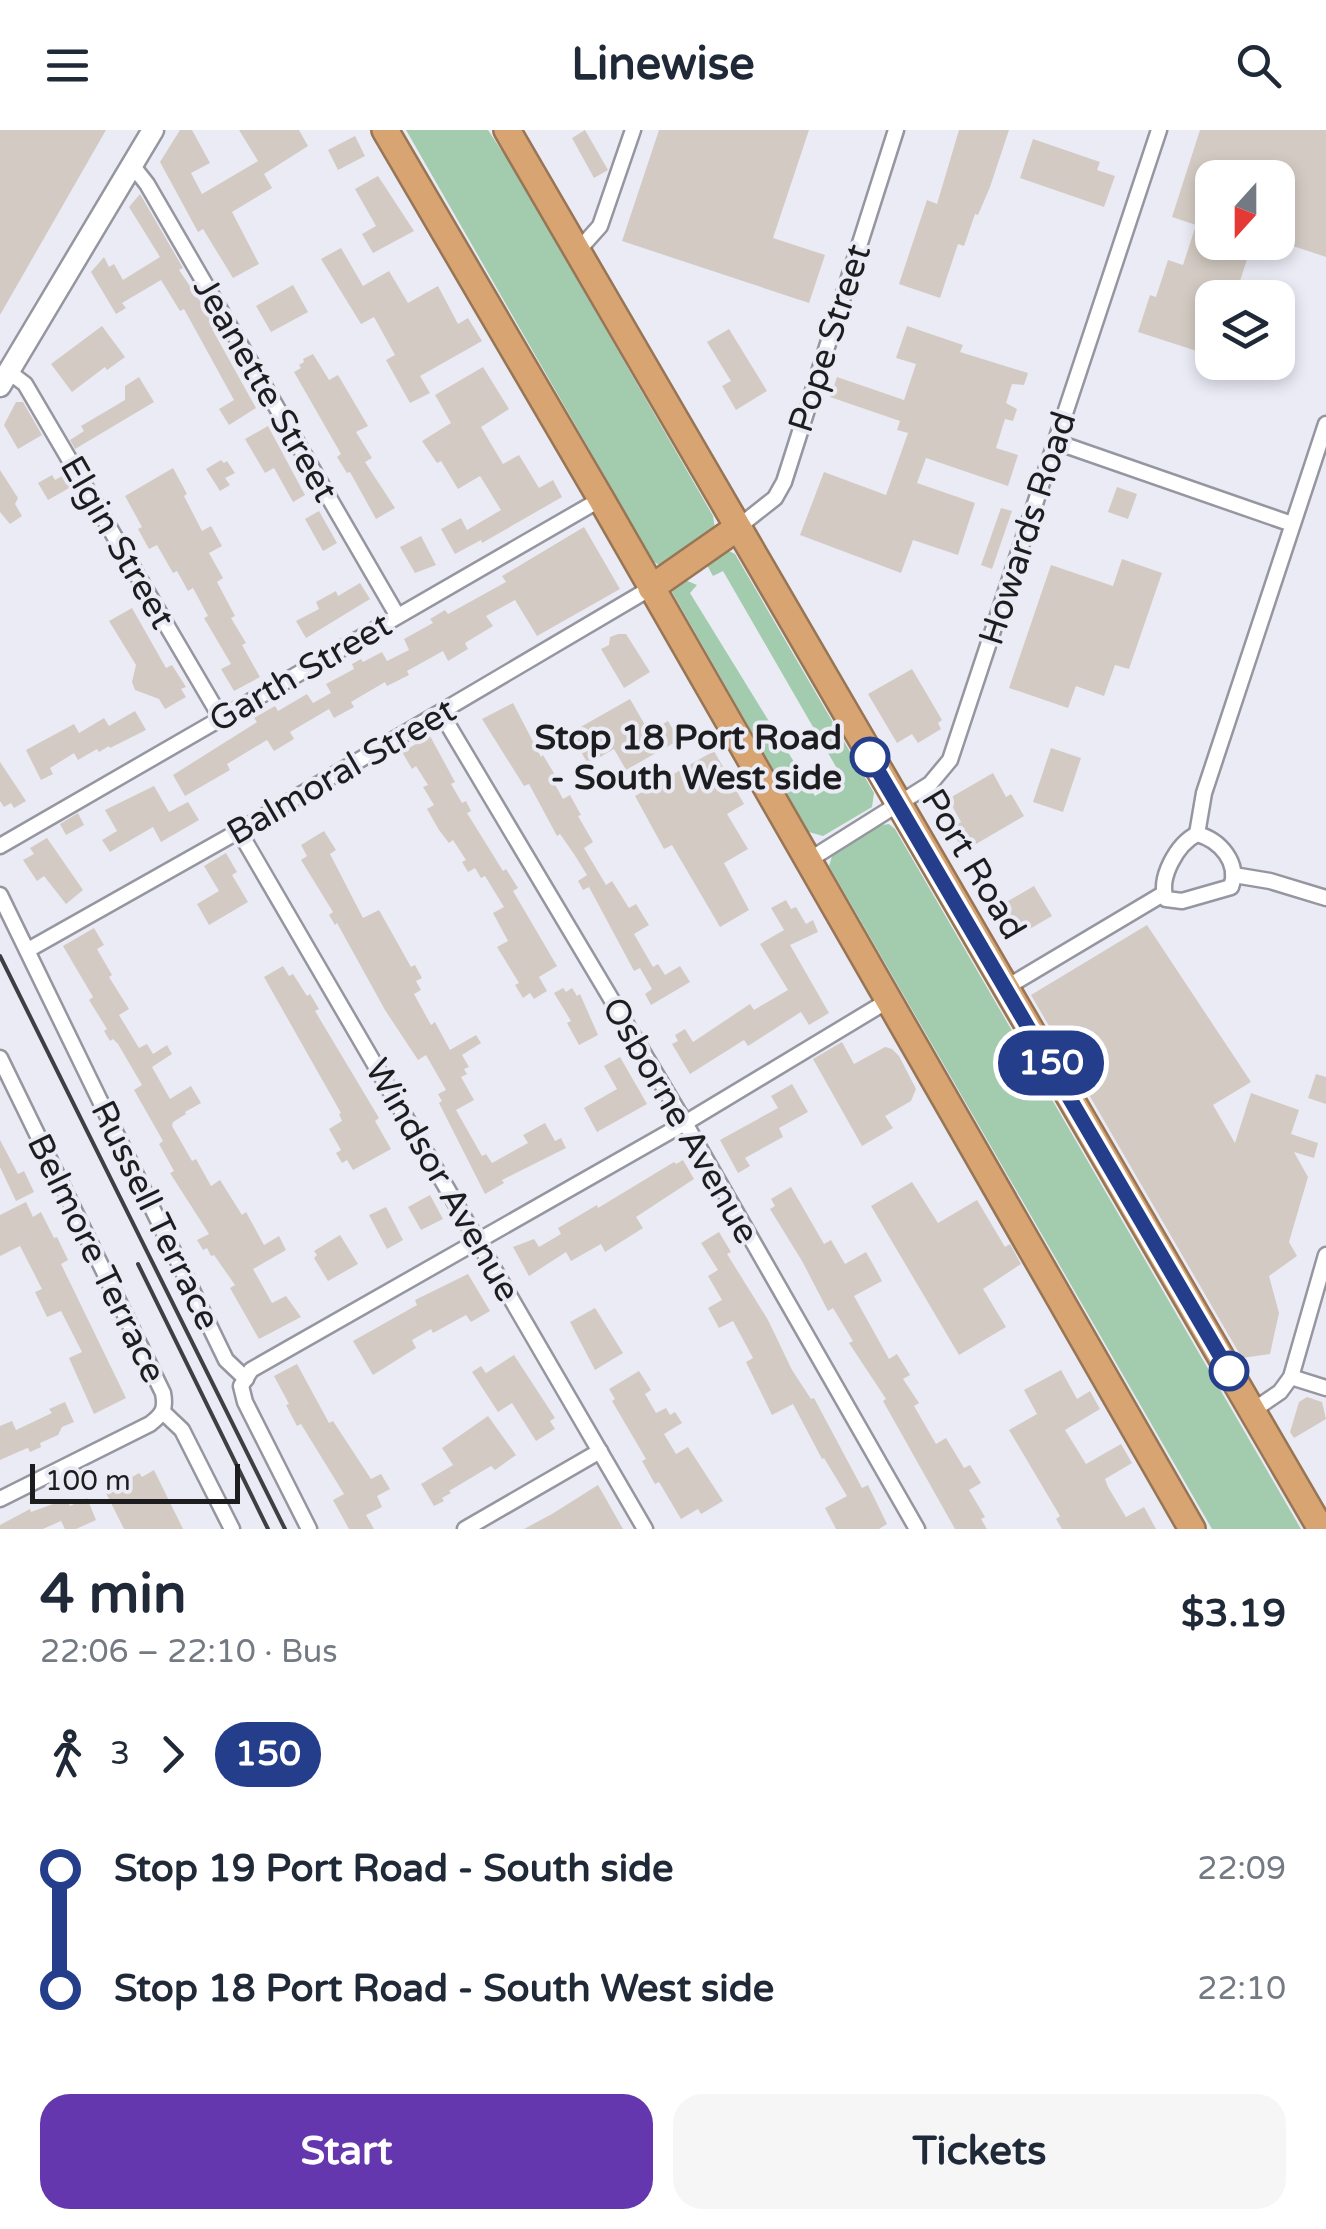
<!DOCTYPE html>
<html lang="en">
<head>
<meta charset="utf-8">
<style>
  :root { --surface:#fff; --page:#f6f6f7; --text:#1f2937; --muted:#747a83; --accent:#6437ae }
  body { margin:0; font-family:"Varela Round",sans-serif; background:var(--page); color:var(--text); height:100vh; display:flex; flex-direction:column; font-size:38px; white-space:nowrap }
  * { box-sizing:border-box; margin:0 }
  p { font-size:32px; color:var(--muted) }
  .icon { flex:none; width:55px; height:55px; fill:none; stroke:currentColor; stroke-width:2; stroke-linecap:round; stroke-linejoin:round }
  .map { position:relative; height:1399px; overflow:hidden }
  .panel { display:flex; flex-direction:column; background:var(--surface); flex:1 }
  .panel>* { flex:none }
  .badge { padding:0 20px; border-radius:32px; font-size:35px; line-height:65px }
  .needle { width:65px; rotate:201deg }
  .buttons { position:absolute; left:1195px; top:30px; display:grid; gap:20px }
  .buttons a { display:grid; place-items:center; width:100px; height:100px; border-radius:20px; background:var(--surface); box-shadow:0 5px 15px #0003; font-size:50px }
  .scale { position:absolute; left:30px; bottom:25px; width:210px; box-sizing:border-box; padding-left:10px; border:5px solid #1d1d20; border-top:0; font-size:28px; line-height:35px; white-space:nowrap; color:#1d1d20; -webkit-text-stroke:8px #eaebf5; paint-order:stroke }
  .map>.badge { position:absolute; translate:-50% -50%; box-shadow:0 0 0 5px #fff }
  .legs { display:flex; align-items:center; gap:15px; height:110px; padding:0 40px; font-size:32px }
  .legs p { margin-inline-start:auto }
  .headline { display:flex; align-items:center; justify-content:space-between; height:170px; padding:0 40px }
  h1 { font-size:55px; font-weight:800; line-height:75px }
  .primary-button { display:flex; gap:20px; margin-top:auto; padding:20px 40px }
  .primary-button a { flex:1; height:115px; border-radius:30px; background:var(--accent); color:#fff; font-size:40px; font-weight:800; line-height:115px; text-align:center }
  .primary-button a+a { background:var(--page); color:var(--text) }
  ul { padding:0 40px; list-style:none }
  li { display:flex; align-items:center; gap:35px; height:120px; font-size:38px }
  li i { display:grid; place-items:center; width:15px; height:100%; margin:0 12px; background:currentColor }
  li i::after { content:''; width:25px; height:25px; margin:-12px; border:8px solid; border-radius:50%; background:var(--surface) }
  li p { margin-inline-start:auto }
  li:first-child i { background:linear-gradient(#0000 50%,currentColor 0) }
  li:last-child i { background:linear-gradient(currentColor 50%,#0000 0) }
  header { display:flex; justify-content:space-between; align-items:center; height:130px; padding:0 40px; background:var(--surface); font-size:45px; font-weight:800 }
  .map>svg:first-child { display:block }
  .green { fill:#a3ccae }
  .building { fill:#d3cbc3 }
  .lines { fill:none; stroke-linecap:round; stroke-linejoin:round }
  .street-casing { stroke:#95969f; stroke-width:19 }
  .secondary-casing { stroke:#95969f; stroke-width:25 }
  .highway-casing { stroke:#977555; stroke-width:30 }
  .street { stroke:#fff; stroke-width:14 }
  .secondary { stroke:#fff; stroke-width:20 }
  .highway { stroke:#d8a471; stroke-width:25 }
  .rail { stroke:#3f3f43; stroke-width:4 }
  .line-1-casing { stroke:#fff; stroke-width:22 }
  .line-1 { stroke:#243e8c; stroke-width:15 }
  .stop-1-dot { fill:#fff; stroke:#243e8c; stroke-width:5 }
  .labels { text-anchor:middle; stroke-width:8; stroke-linejoin:round; paint-order:stroke }
  .street-label { font-size:35px; fill:#1d1d20; stroke:#eaebf5 }
  .stop-label { font-size:35px; font-weight:bold; fill:#1d1d20; stroke:#eaebf5; text-anchor:end }
</style>
</head>
<body>
<header><svg class="icon" aria-label="menu" viewBox="0 0 24 24"><path d="M4 6h16M4 12h16M4 18h16"/></svg>Linewise<svg class="icon" aria-label="search" viewBox="0 0 24 24"><circle cx="10" cy="10" r="6"/><path d="M15 15l6 6"/></svg></header>
<div class="map">
<svg width="1326" height="1399" viewBox="0 0 1326 1399">
  <rect width="100%" height="100%" fill="#eaebf5"/>
  <!-- green -->
  <g class="green">
    <path d="M406,0h82l25,38 200,348 2,13 -52,38 -9,-5z"/>
    <path d="M727,420l8,4 139,239 -2,14 -49,29 -14,-4 -137,-240 2,-6 9,-7 14,6 -7,8 125,203 28,-17 -120,-208 -10,5 -6,-11 1,-4z"/>
    <path d="M889,694l6,5 406,700h-89l-383,-663 4,-13 49,-28z"/>
  </g>
  <!-- building -->
  <g class="building">
    <path d="M0,0h106l-106,185z"/>
    <path d="M180,0h12l18,33 -19,10 11,21 56,-33 -19,-31h60l9,16 -44,28 8,14 -40,24 27,52 -26,14 -30,-49 -5,3 -38,-70z"/>
    <path d="M585,0l23,40 -14,8 -22,-40z"/>
    <path d="M659,0h150l-36,108 52,17 -16,48 -187,-62z"/>
    <path d="M959,0h50l-19,57 -12,28 -3,-1 -11,32 -6,-2 -18,54 -41,-14 28,-84 10,4z"/>
    <path d="M1200,0h126v127l-39,-13 2,-9 -11,-4v-53h-66v64h25l14,5 -12,37 -6,-2 -5,16h-16v46l-3,11 -71,-23 12,-37 6,2 12,-37 15,5 13,-40 -24,-8z"/>
    <path d="M355,6l10,20 -27,14 -10,-20z"/>
    <path d="M1033,9l67,23 -3,8 18,6 -11,31 -84,-29z"/>
    <path d="M378,46l36,55 -41,22 -11,-19 14,-8 -21,-37z"/>
    <path d="M140,64l43,74 -4,2 38,56 -5,3 44,79 -27,17 -10,-16 15,-9 -50,-91 -4,2 -19,-31 -39,23 4,5 -10,6 -25,-42 13,-15 5,10 5,-3 9,16 37,-23 -31,-50z"/>
    <path d="M341,118l22,38 26,-15 19,32 30,-17 20,38 10,-6 14,23 -62,35 10,17 -20,10 -24,-43 9,-5 -21,-38 -13,7 -40,-65z"/>
    <path d="M293,155l15,27 -37,20 -15,-26z"/>
    <path d="M102,196l23,31 -18,13 -2,-3 -33,25 -21,-28z"/>
    <path d="M907,196l56,19 -3,7 68,21 -4,12 -12,-1 -6,19 11,6 -4,12 -8,-2 -9,29 22,7 -10,31 -82,-28 -9,25 58,20 -17,52 -45,-15 -12,33 -101,-38 24,-63 62,23 22,-62 -11,-3 3,-9 -70,-24 7,-20 67,23 12,-36 -20,-6z"/>
    <path d="M729,199l38,62 -31,19 -14,-24 9,-5 -24,-39z"/>
    <path d="M313,224l16,26 9,-5 30,51 -12,6 16,26 -7,4 30,46 -19,11 -26,-47 -3,1 -10,-16 4,-3 -47,-82 7,-4 -2,-3 5,-3 -1,-3z"/>
    <path d="M483,237l26,42 -28,18 22,37 16,-9 20,33 14,-8 9,17 -80,46 -1,-3 -26,14 -14,-25 20,-11 6,12 34,-20 -21,-34 -22,13 -17,-28 -4,2 -15,-22 29,-18 -16,-28z"/>
    <path d="M139,247l15,25 -79,47 -5,-9 14,-9 -3,-5 44,-26v-14z"/>
    <path d="M16,272h7l19,33 -24,14 -14,-24z"/>
    <path d="M268,296l37,69 -12,7 -19,-34 -9,5 -20,-34z"/>
    <path d="M221,330l3,3 3,-2 8,12 -10,5 5,7 -10,6 -14,-22z"/>
    <path d="M173,338l14,26 -3,2 18,35 9,-5 11,20 -13,7 14,25 -6,4 18,34 -4,2 15,25 -4,2 18,32 -26,14 -13,-22 10,-5 -27,-46 4,-2 -15,-28 -5,3 -11,-20 -4,2 -16,-28 -8,4 -11,-20 4,-2 -17,-31z"/>
    <path d="M0,340l18,28 -3,6 7,12 -12,8 -10,-12z"/>
    <path d="M52,345l3,5 9,-5 7,12 -23,13 -10,-17z"/>
    <path d="M1117,357l20,7 -9,25 -20,-7z"/>
    <path d="M1001,378l11,3 -20,58 -11,-4z"/>
    <path d="M319,381l18,32 -14,8 -18,-32z"/>
    <path d="M584,397l36,62 -83,47 -22,-36 -29,16 7,10 -28,17 3,6 -20,12 -5,-10 -36,20 2,4 -22,11 -2,-4 -34,20 3,5 -20,11 -5,-9 -39,23 4,7 -20,12 -7,-11 -40,24 3,6 -45,26 -12,-21 84,-53 -3,-4 21,-12 3,5 29,-17 6,9 18,-10 -5,-9 28,-15 -2,-5 9,-5 2,3 19,-10 5,9 22,-11 -5,-11 29,-16 -3,-4 15,-9 3,4 58,-32 -4,-6z"/>
    <path d="M421,406l15,29 -21,8 -15,-26z"/>
    <path d="M1122,429l40,14 -33,96 -14,-4 -11,31 -28,-10 -8,22 -59,-20 42,-123 62,21z"/>
    <path d="M360,453l10,16 -64,39 -10,-17 23,-12 -3,-7 20,-11 2,5z"/>
    <path d="M132,478l34,60 6,-3 14,22 -5,2 5,8 -21,12 -6,-10 -24,-9 -3,-8 4,-17 -27,-44z"/>
    <path d="M618,504h8l24,38 -26,16 -23,-39 8,-4 1,-8z"/>
    <path d="M912,539l30,51 -4,3 3,6 -23,14 -6,-9 -15,9 -29,-49z"/>
    <path d="M630,569l19,33 19,-11 11,19 -53,30 -12,-21 -26,15 -18,-31z"/>
    <path d="M513,573l28,54 2,-2 12,20 -4,2 12,22 7,-4 11,20 -3,1 15,26 -9,6 22,37 6,-4 17,27 7,-4 13,21 -15,9 19,33 5,-3 7,11 15,-9 10,16 -39,23 -6,-11 7,-5 -12,-21 -6,3 -45,-84 -6,3 -5,-9 9,-6 -13,-21 -14,-20 -3,2 -28,-52 -5,2 -42,-67z"/>
    <path d="M135,581l11,19 -36,18 -1,-2 -10,6 -2,-3 -19,11 -4,-7 -24,15 3,6 -12,6 -15,-30 48,-26 5,9 25,-15 5,8z"/>
    <path d="M430,606l25,46 -4,2 11,19 4,-2 5,10 -4,2 36,58 3,-2 12,19 -5,3 44,75 -18,11 8,14 -13,8 -4,-6 -7,5 -8,-13 4,-2 -22,-36 11,-6 -15,-28 11,-6 -19,-31 -4,2 -6,-10 -7,4 -6,-10 4,-2 -13,-20 -4,3 -10,-13 -12,-21 7,-4 -11,-18 5,-2 -12,-19 -4,3 -10,-17z"/>
    <path d="M1051,618l30,10 -18,54 -30,-10z"/>
    <path d="M714,621l30,53 -17,10 21,35 -24,14 25,47 -29,17 -48,-82 -8,4 -29,-53z"/>
    <path d="M0,632l26,39 -12,7 -3,-5 -7,4 -4,-6z"/>
    <path d="M993,643l13,24 5,-3 13,22 -60,35 -14,-23 11,-6 -13,-23z"/>
    <path d="M154,656l15,26 19,-10 11,18 -38,22 -8,-15 -43,25 -8,-12 15,-9 -12,-21z"/>
    <path d="M78,683l6,12 -18,10 -6,-11z"/>
    <path d="M324,701l12,19 -6,4 33,64 16,-8 32,57 4,-2 7,13 -6,3 5,9 -7,4 17,31 4,-3 15,28 26,-15 5,8 -19,12 7,12 -5,2 3,5 -6,3 13,23 -18,10 26,46 4,-2 6,9 36,-20 -5,-8 22,-12 10,18 6,-3 5,10 -64,32 2,3 -19,11 -46,-91 3,-2 -4,-7 8,-4 -20,-35 -8,5 -33,-50 -48,-87 -2,2 -6,-10 4,-3 -32,-52 6,-4 -6,-11z"/>
    <path d="M47,708l36,52 -17,14 -22,-28 -7,5 -14,-21 11,-6 -4,-6z"/>
    <path d="M226,723l11,19 -5,3 16,27 -39,23 -12,-21 22,-13 -15,-25z"/>
    <path d="M1034,756l18,30 -31,18 -18,-30z"/>
    <path d="M786,770l5,9 5,-2 10,17 7,-4 5,12 -28,13 39,68 -20,12 -8,-13 -53,34 -4,-6 -54,34 -18,-30 6,-3 -3,-6 10,-6 8,13 57,-38 4,6 34,-20 -28,-46 24,-14 -13,-22z"/>
    <path d="M1147,795l104,157 -38,23 22,38 16,-50 48,17 -8,24 27,9 -4,15 -20,-6 14,25 -19,65 8,14 -28,20 10,37 -9,41 -28,4 -211,-363z"/>
    <path d="M94,798l10,17 -7,4 15,26 -3,2 20,32 -10,6 20,33 8,-4 6,10 14,-9 5,9 -20,13 18,32 21,-13 10,17 -16,9 1,2 -13,8 -1,4 20,35 4,-2 15,27 9,-6 22,35 4,-3 18,33 15,-9 7,14 -33,19 19,34 14,-7 15,21 -42,22 -29,-51 5,-3 -21,-30 -3,1 -4,-8 -4,2 -6,-10 12,-6 -39,-61 4,-2 -15,-27 4,-3 -29,-51 8,-5 -24,-41 -5,-5 -3,2 -6,-10 3,-2 -18,-29 4,-3 -30,-51z"/>
    <path d="M283,836l6,10 4,-2 14,22 3,-2 9,15 -4,2 64,107 -4,3 16,28 -38,21 -6,-10 -5,3 -6,-10 5,-3 -12,-21 13,-8 -3,-7 2,-1 -77,-136z"/>
    <path d="M563,858l3,4 6,-4 5,8 3,-2 18,41 -19,10 -12,-22 4,-2 -17,-28z"/>
    <path d="M842,912l12,22 31,-17 7,2 7,7 17,33 -5,12 -26,15 8,12 -31,18 -49,-87z"/>
    <path d="M620,927l27,47 -50,28 -13,-24 33,-19 -13,-23z"/>
    <path d="M1316,944l10,3v27l-18,-6z"/>
    <path d="M792,954l16,28 -29,16 4,9 -38,21 5,8 -12,7 -18,-33 58,-32 -7,-12z"/>
    <path d="M0,1010l18,34 6,-3 10,21 -18,9 -16,-34z"/>
    <path d="M683,1030l11,19 -58,38 7,11 -38,24 -4,-8 -30,17 -5,-9 -37,24 -16,-29 21,-8 5,8 22,-13 -3,-6 39,-23 1,3 76,-46 2,2z"/>
    <path d="M912,1052l26,41 39,-23 28,47 5,-3 11,20 -38,25 23,38 -47,28 -88,-149z"/>
    <path d="M791,1057l33,57 7,-4 14,24 21,-12 9,16 7,13 -28,15 35,63 8,-5 13,21 -7,4 16,24 -5,3 22,38 10,-6 18,30 6,-3 11,18 -12,7 16,27 -4,2 6,10h-32l-72,-128 3,-2 -37,-56 4,-2 -20,-33 -5,3 -26,-50 -32,-52 5,-3 -4,-7z"/>
    <path d="M430,1065l13,24 -22,11 -13,-23z"/>
    <path d="M26,1072l7,15 8,-5 13,26 3,-1 11,23 -7,4 65,134 -32,16 -25,-56 13,-6 -21,-41 -14,6 -12,-25 7,-3 -22,-43 -20,10v-41z"/>
    <path d="M386,1077l17,33 -16,9 -18,-34z"/>
    <path d="M719,1102l12,20 -4,2 41,66 24,50 19,29 3,-1 48,90 6,-3 19,39 -8,5h-43l-11,-21 22,-12 -23,-38 -2,1 -29,-55 -21,11 -26,-53 7,-4 -20,-37 -14,7 -11,-20 14,-8 -14,-24 10,-6 -17,-27z"/>
    <path d="M340,1105l18,29 -30,17 -14,-23 3,-3 -3,-4z"/>
    <path d="M468,1144l22,37 -19,11 -5,-7 -33,18 -2,-4 -19,11 4,8 -43,27 -20,-34 64,-36 -2,-5z"/>
    <path d="M595,1178l28,45 -28,17 -25,-48z"/>
    <path d="M514,1225l41,63 -5,3 5,8 -19,12 -24,-38 -14,9 -26,-40 9,-6 5,7z"/>
    <path d="M297,1234l32,59 4,-2 38,58 10,-5 9,15 -13,7 5,11 -16,8 8,14h-25l-16,-29 11,-6 -43,-70 -4,2 -11,-21 3,-1 -15,-28z"/>
    <path d="M1061,1240l16,29 13,-8 10,18 -35,21 21,34 35,-20 11,19 -27,16 3,8 18,30 18,-10 12,22h-94l-6,-10 4,-3 -51,-86 28,-16 -13,-24z"/>
    <path d="M639,1241l12,19 -6,4 11,19 10,-5 4,7 5,-3 7,11 -18,11 12,20 12,-7 35,54 -22,13 -3,-5 -17,10 -22,-37 -4,2 -13,-23 4,-2 -34,-58 3,-2 -6,-10z"/>
    <path d="M1307,1267l15,5 4,17 -32,19 -4,-6 9,-30z"/>
    <path d="M65,1272l9,20 -12,5 -4,8 -18,8 1,4 -11,5 -2,-4 -3,1 -25,11v-34l12,-5 4,9 36,-17 -3,-4z"/>
    <path d="M488,1286l28,39 -21,15 -4,-4 -42,25 2,2 -9,5 2,3 -10,5 -13,-22 32,-19 -11,-17z"/>
    <path d="M154,1340l29,59h-59l-18,-36 33,-20 3,4z"/>
    <path d="M598,1355l25,44h-99l28,-15z"/>
    <path d="M87,1368l9,22 -20,9h-11l-4,-8 -18,8h-43v-4l30,-16 1,3 36,-13 3,7z"/>
  </g>
  <g class="lines">
    <defs>
      <g id="street">
        <path d="M132,35l15,19 250,431"/>
        <path d="M576,123l24,-27 33,-96"/>
        <path d="M9,242l16,12 196,334"/>
        <path d="M1056,312l236,82"/>
        <path d="M737,398l38,-30 9,-16 112,-352"/>
        <path d="M441,583l244,410 232,406"/>
        <path d="M239,701l406,698"/>
        <path d="M1197,704l7,-41 122,-369"/>
        <path d="M1197,704c23,6 43,29 34,53l-49,14 -16,-2c-8,-21 11,-55 31,-65z"/>
        <path d="M0,716l601,-347"/>
        <path d="M809,730l121,-76 20,-24 209,-630"/>
        <path d="M1234,745l36,6 56,17"/>
        <path d="M0,765l226,465 20,19"/>
        <path d="M28,820l211,-119 412,-243"/>
        <path d="M1007,857l156,-93"/>
        <path d="M0,928l163,335c3,16 0,21 -13,31l-150,75"/>
        <path d="M1291,1247l35,11"/>
        <path d="M1252,1281l28,-19 11,-15 35,-122"/>
        <path d="M163,1282l19,18 50,99"/>
        <path d="M309,1399l-64,-127 -4,-16 10,-16 434,-247 204,-123"/>
        <path d="M465,1399l135,-78"/>
      </g>
      <path id="secondary" d="M0,256l153,-256"/>
      <g id="highway">
        <path d="M385,0l216,369 591,1030"/>
        <path d="M507,0l814,1399"/>
        <path d="M651,458l86,-60"/>
      </g>
    </defs>
    <!-- street casing -->
    <use href="#street" class="street-casing"/>
    <!-- secondary casing -->
    <use href="#secondary" class="secondary-casing"/>
    <!-- highway casing -->
    <use href="#highway" class="highway-casing"/>
    <!-- street -->
    <use href="#street" class="street"/>
    <!-- secondary -->
    <use href="#secondary" class="secondary"/>
    <!-- highway -->
    <use href="#highway" class="highway"/>
    <!-- rail -->
    <g class="rail">
      <path d="M0,826l285,573"/>
      <path d="M138,1134l130,265"/>
    </g>
  </g>
  <g class="lines">
    <defs>
      <path id="line-1" d="M870,627l359,614"/>
    </defs>
    <!-- line-1 casing -->
    <use href="#line-1" class="line-1-casing"/>
    <!-- line-1 -->
    <use href="#line-1" class="line-1"/>
  </g>
  <!-- markers -->
  <g class="stop-1-dot">
    <circle cx="870" cy="627" r="18"/>
    <circle cx="1229" cy="1241" r="18"/>
  </g>
  <g class="labels">
    <!-- street labels -->
    <g class="street-label">
      <text transform="translate(829 208) rotate(-72)" y="12">Pope Street</text>
      <text transform="translate(266 259) rotate(60)" y="12">Jeanette Street</text>
      <text transform="translate(1027 398) rotate(-72)" y="12">Howards Road</text>
      <text transform="translate(118 412) rotate(60)" y="12">Elgin Street</text>
      <text transform="translate(300 542) rotate(-30)" y="12">Garth Street</text>
      <text transform="translate(341 641) rotate(-30)" y="12">Balmoral Street</text>
      <text transform="translate(974 734) rotate(59)" y="12">Port Road</text>
      <text transform="translate(681 990) rotate(60)" y="12">Osborne Avenue</text>
      <text transform="translate(443 1050) rotate(60)" y="12">Windsor Avenue</text>
      <text transform="translate(156 1085) rotate(64)" y="12">Russell Terrace</text>
      <text transform="translate(97 1128) rotate(64)" y="12">Belmore Terrace</text>
    </g>
    <!-- stop labels -->
    <g class="stop-label">
      <text x="842" y="619">Stop 18 Port Road<tspan x="842" dy="40">- South West side</tspan></text>
    </g>
  </g>
</svg>
<div class="buttons">
<a><svg class="needle" viewBox="-14 -14 28 28"><path d="M0-13l5 13h-10z" fill="#e53935"/><path d="M0 13l5-13h-10z" fill="#747a83"/></svg></a>
<a><svg class="icon" aria-label="layers" viewBox="0 0 24 24"><path d="M12 4l9 5-9 5-9-5zM3 14l9 5 9-5"/></svg></a>
</div>
<div class="scale">100 m</div>
<b class="badge" style="left:1051px;top:933px;background:#243e8c;color:#fff">150</b>
</div>
<section class="panel">
<div class="headline"><div><h1>4 min</h1><p>22:06 – 22:10 · Bus</p></div><b>$3.19</b></div>
<div class="legs"><svg class="icon" aria-label="walk" viewBox="0 0 24 24"><circle cx="13" cy="4" r="2"/><path d="M13 8l-2 6 4 7M11 14l-3 7M7 12l3-4h3l4 4"/></svg>3<svg class="icon" aria-label="forward" viewBox="0 0 24 24"><path d="M9 5l7 7-7 7"/></svg><b class="badge" style="background:#243e8c;color:#fff">150</b></div>
<ul>
<li><i style="color:#243e8c"></i><b>Stop 19 Port Road - South side</b><p>22:09</p></li>
<li><i style="color:#243e8c"></i><b>Stop 18 Port Road - South West side</b><p>22:10</p></li>
</ul>
<div class="primary-button"><a>Start</a><a>Tickets</a></div>
</section>
</body>
</html>
